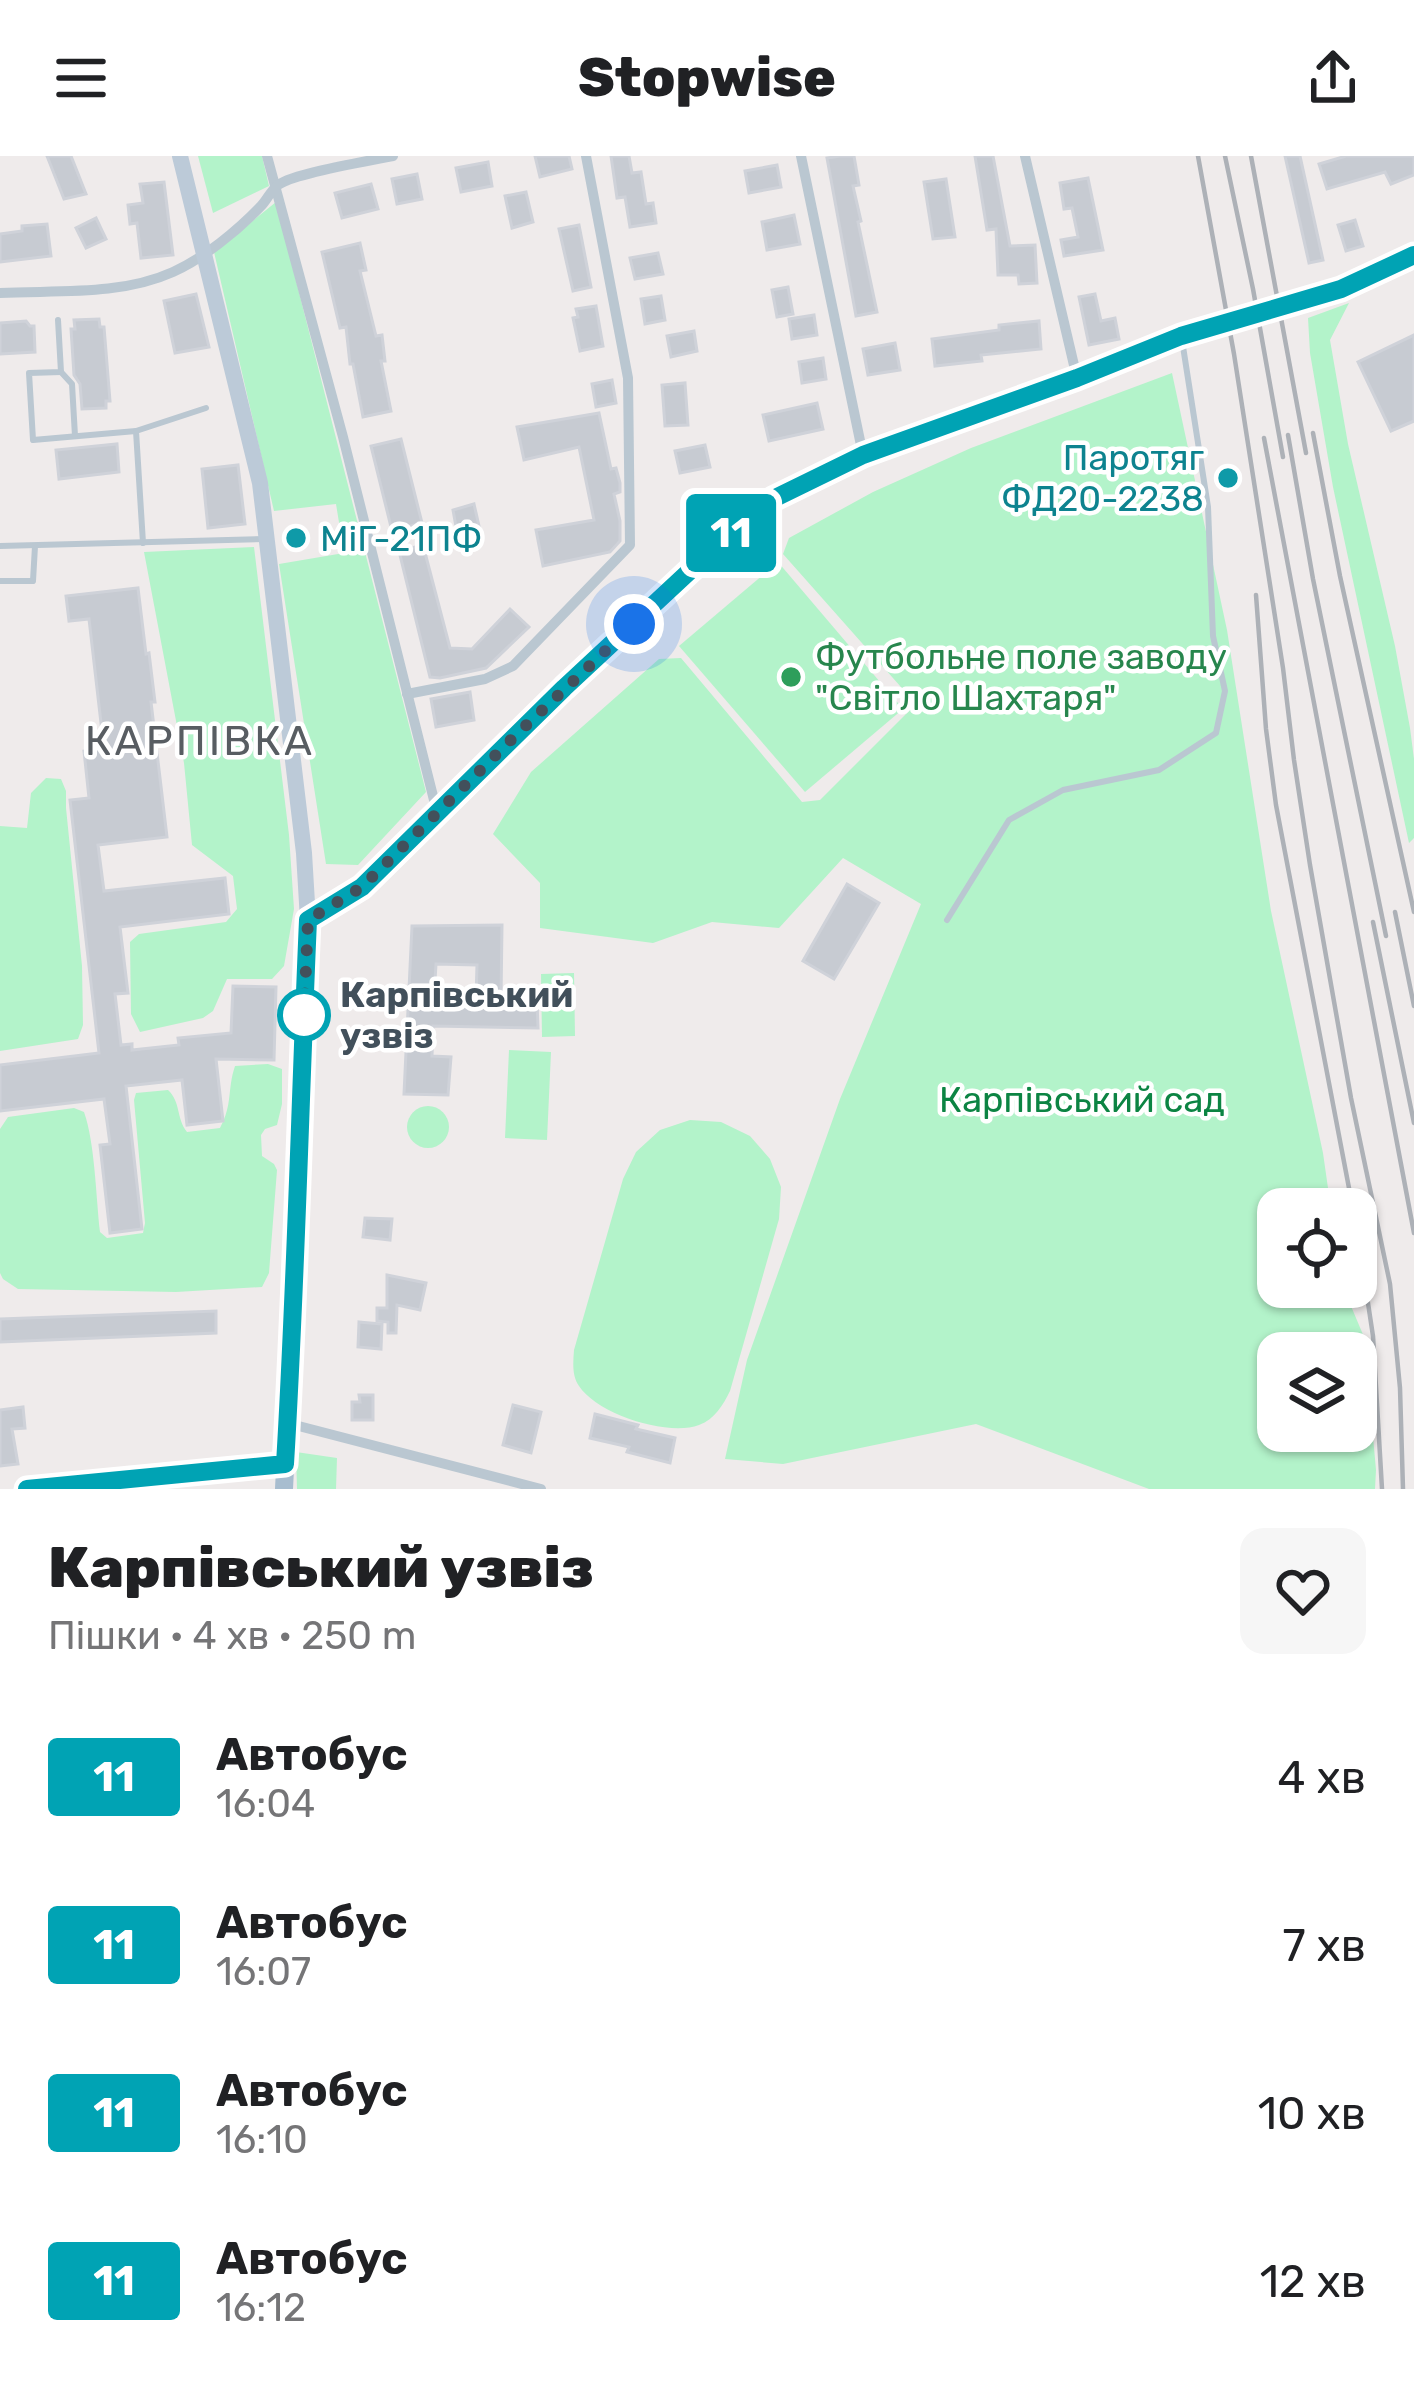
<!DOCTYPE html>
<html lang="uk">
<head>
<meta charset="utf-8">
<style>
  :root { --surface:#fff; --page:#f6f6f6; --text:#202124; --muted:#757577 }
  body { margin:0; font-family:Rubik,sans-serif; background:var(--page); color:var(--text); height:100vh; display:flex; flex-direction:column; font-size:45px; white-space:nowrap }
  * { box-sizing:border-box; margin:0 }
  p { font-size:39px; color:var(--muted) }
  .icon { flex:none; width:66px; height:66px; fill:none; stroke:currentColor; stroke-width:2; stroke-linecap:round; stroke-linejoin:round }
  .map { position:relative; height:1333px; overflow:hidden }
  .sheet { display:flex; flex-direction:column; background:var(--surface); flex:1 }
  .sheet>* { flex:none }
  .badge { padding:0 24px; border-radius:9px; font-size:42px; line-height:78px }
  .fabs { position:absolute; left:1257px; top:1032px; display:grid; gap:24px }
  .fabs a { display:grid; place-items:center; width:120px; height:120px; border-radius:24px; background:var(--surface); box-shadow:0 3px 9px #0004; font-size:60px }
  .you { position:absolute; width:60px; height:60px; margin:-30px; border:9px solid #fff; border-radius:50%; background:#1a73e8; box-shadow:0 0 0 18px #1a73e833 }
  .map>.badge { position:absolute; translate:-50% -50%; box-shadow:0 0 0 6px #fff }
  .round { display:grid; place-items:center; flex:none; width:126px; height:126px; border-radius:24px; background:var(--page) }
  .head { display:flex; align-items:center; justify-content:space-between; height:204px; padding:0 48px }
  h1 { font-size:57px; font-weight:800; line-height:90px }
  ul { padding:0; list-style:none }
  li { display:flex; align-items:center; gap:36px; height:168px; padding:0 48px }
  li div { flex:1 }
  li b { display:block; font-size:45px }
  li em { font-style:normal }
  li .badge { min-width:132px; font-weight:700; text-align:center }
  header { display:flex; justify-content:space-between; align-items:center; height:156px; padding:0 48px; background:var(--surface); font-size:54px; font-weight:800 }
  .map>svg:first-child { display:block }
  .green { fill:#b3f3ca; fill-rule:evenodd }
  .building { fill:#c7cbd2; stroke:#cfd2d9; stroke-width:3; fill-rule:evenodd }
  .lines { fill:none; stroke-linecap:round; stroke-linejoin:round }
  .primary-tunnel { stroke:#ccccce; stroke-width:18; stroke-dasharray:18 9; stroke-linecap:butt }
  .service { stroke:#bac7d1; stroke-width:6 }
  .minor { stroke:#bac7d1; stroke-width:10 }
  .secondary { stroke:#bccad8; stroke-width:16 }
  .primary { stroke:#a8bdcf; stroke-width:18 }
  .rail { stroke:#adb1b7; stroke-width:4.5 }
  .line-casing { stroke:#fff; stroke-width:27 }
  .line { stroke:#00a3b4; stroke-width:18 }
  .walk { stroke:#42505b; stroke-width:12; stroke-dasharray:0 21.6 }
  .culture-dot { fill:#0f9aa8; stroke:#fff; stroke-width:4.5 }
  .leisure-dot { fill:#2e9e5b; stroke:#fff; stroke-width:4.5 }
  .stop-dot { fill:#fff; stroke:#00a3b4; stroke-width:6 }
  .labels { text-anchor:middle; stroke-width:9; stroke-linejoin:round; paint-order:stroke }
  .culture-label { font-size:36px; fill:#0d838f; stroke:#fff; text-anchor:end }
  .leisure-label { font-size:36px; fill:#27864d; stroke:#fff; text-anchor:start }
  .stop-label { font-size:36px; font-weight:bold; fill:#42505b; stroke:#fff; text-anchor:start }
  .park-label { font-size:36px; fill:#0c8443; stroke:#fff }
  .quarter-label { font-size:42px; letter-spacing:3px; fill:#585d62; stroke:#fff }
</style>
</head>
<body>
<header><svg class="icon" aria-label="menu" viewBox="0 0 24 24"><path d="M4 6h16M4 12h16M4 18h16"/></svg>Stopwise<svg class="icon" aria-label="share" viewBox="0 0 24 24"><path d="M12 15V3M7 8l5-5 5 5M5 13v7h14v-7"/></svg></header>
<div class="map">
<svg width="1414" height="1333" viewBox="0 0 1414 1333">
  <rect width="100%" height="100%" fill="#efebeb"/>
  <!-- green -->
  <g class="green">
    <path d="M198,0h64l7,30 -56,27z"/>
    <path d="M276,46l150,590 -68,73 -32,-1 -47,-300 65,-11 -8,-49 -62,7 -60,-259z"/>
    <path d="M1349,147l-19,37 18,104 47,202 15,82 4,31v79l-5,5 -76,-356 -23,-134 -2,-35z"/>
    <path d="M1172,217l55,257 44,281 52,242 8,56h-53v78h65l21,50 12,133 -1,19h-226l-173,-65 -193,40 -58,-5 22,-99 93,-261 81,-195 -78,-46 -64,70 -67,-6 -59,21 -113,-15v-45l-47,-49 38,-62 128,-113 22,-1 121,144 18,-2 96,-96 -133,-150 6,-16 84,-46 98,-44zM1278,1197h78v78h-78z"/>
    <path d="M254,391l35,288 5,74 -10,57 -12,13h-45l-14,32 -10,7 -63,14 -9,-18 -1,-72 9,-8 87,-12 11,-13 -4,-33 -41,-31 -8,-82 -40,-211z"/>
    <path d="M778,406l125,147 -98,83 -126,-146z"/>
    <path d="M46,622l15,1 5,12v17l16,158 1,59 -5,14 -78,12v-225l27,2 4,-35z"/>
    <path d="M574,817l1,63 -33,1 -1,-63z"/>
    <path d="M509,894l42,2 -4,88 -42,-2z"/>
    <path d="M268,908l14,5v35l-5,21 -12,4 -4,6 1,21 12,8 3,6 -8,103 -7,14 -86,5 -158,-3 -15,-10 -3,-6v-144l8,-12 66,-9 10,4c11,31 12,85 16,120l7,6 36,-5 2,-10 -11,-123 2,-7 32,-3c13,12 8,28 19,42l33,-4c13,-24 7,-38 15,-62z"/>
    <circle cx="428" cy="971" r="21"/>
    <path d="M690,964l31,2 29,14 20,23 11,28 -2,32 -49,172c-7,14 -15,28 -31,34 -31,12 -102,-11 -120,-39 -7,-10 -6,-23 -5,-36l49,-171 13,-27 24,-22z"/>
    <path d="M296,1296l41,6 -1,31h-39z"/>
  </g>
  <!-- building -->
  <g class="building">
    <path d="M47,0h24l15,38 -22,5z"/>
    <path d="M535,0h34l3,13 -32,8z"/>
    <path d="M611,0h18l3,17 9,-1 5,32 7,-1 3,20 -26,4 -5,-30 -8,1z"/>
    <path d="M840,0h14l5,29 -6,1 8,35 -3,1 19,90 -21,4 -29,-158z"/>
    <path d="M975,0h18l17,90 25,-1 2,38 -18,1 -1,-9h-20l-2,-46 -9,1z"/>
    <path d="M1285,0h15l23,104 -14,3z"/>
    <path d="M1346,0h68v19l-23,9 -6,-12 -58,17 -8,-25z"/>
    <path d="M488,6l4,24 -31,6 -5,-24z"/>
    <path d="M777,9l4,22 -32,6 -4,-22z"/>
    <path d="M417,18l5,25 -25,5 -5,-25z"/>
    <path d="M1088,22l15,72 -39,6 -3,-16 17,-3 -6,-29 -8,1 -4,-26z"/>
    <path d="M946,23l9,58 -22,2 -9,-57z"/>
    <path d="M164,26l9,73 -32,3 -4,-35 -7,1 -2,-19 15,-2 -3,-19z"/>
    <path d="M371,28l7,25 -36,9 -7,-25z"/>
    <path d="M526,36l7,30 -21,6 -7,-32z"/>
    <path d="M794,59l6,29 -33,6 -5,-28z"/>
    <path d="M96,62l10,21 -20,9 -10,-20z"/>
    <path d="M1355,64l8,26 -17,5 -8,-26z"/>
    <path d="M47,68l4,32 -51,6v-28l22,-3v-5z"/>
    <path d="M579,69l12,62 -18,4 -14,-62z"/>
    <path d="M360,87l6,27 -6,1 16,65 6,-1 3,26h-4l10,50 -28,6 -10,-53h-3l-4,-37 -6,1 -18,-76z"/>
    <path d="M658,97l5,21 -28,5 -5,-21z"/>
    <path d="M788,131l5,27 -16,3 -5,-27z"/>
    <path d="M196,138l13,53 -34,6 -11,-52z"/>
    <path d="M1095,138l6,27 14,-3 4,21 -30,6 -10,-48z"/>
    <path d="M661,140l4,24 -20,4 -4,-25z"/>
    <path d="M596,150l7,40 -23,5 -7,-33 5,-1 -2,-8z"/>
    <path d="M814,159l3,20 -25,4 -3,-20z"/>
    <path d="M99,163l1,8h4l6,74h-4v7l-24,1 -2,-25 -6,-9 -3,-46h4l-1,-9z"/>
    <path d="M26,165l4,5h4l1,26 -35,2v-31z"/>
    <path d="M1039,165l2,28 -60,6 1,6 -47,5 -3,-27 67,-9v-5z"/>
    <path d="M694,175l3,20 -26,6 -4,-21z"/>
    <path d="M1414,179v86l-23,10 -33,-69z"/>
    <path d="M895,187l5,27 -32,5 -5,-26z"/>
    <path d="M823,202l3,21 -24,4 -3,-21z"/>
    <path d="M612,224l4,23 -20,4 -4,-23z"/>
    <path d="M685,227l3,42 -23,1 -3,-41z"/>
    <path d="M817,247l6,26 -54,12 -6,-26z"/>
    <path d="M599,257l12,56 5,-1 4,15v9l-6,2 6,27v20l-10,11 -67,14 -7,-36 58,-10 -15,-73 -55,13 -7,-33z"/>
    <path d="M401,283l21,84 -30,8 -21,-85z"/>
    <path d="M117,288l2,28 -60,7 -3,-29z"/>
    <path d="M705,289l5,22 -30,6 -5,-22z"/>
    <path d="M238,309l7,59 -37,4 -6,-59z"/>
    <path d="M474,348l5,22 -22,6 -4,-22z"/>
    <path d="M423,389l27,103 22,1 38,-40 19,18 -43,41 -46,10 -10,-1 -31,-126z"/>
    <path d="M138,432l8,66 3,-1 6,49h-4l16,135 -69,8 6,46 121,-13 4,36 -109,13 8,66 -13,1 6,51 11,-1v6l47,-5 -1,-7 53,-5 2,-47 43,1 -2,73 -58,-1 7,62 -36,4 -5,-45 -56,6 16,143 -32,4 -10,-88 10,-1 -6,-45 -104,12v-46l99,-12 -29,-253 19,-2 -5,-47 20,-2 -15,-130 -20,2 -3,-25z"/>
    <path d="M470,536l4,28 -38,7 -5,-28z"/>
    <path d="M847,728l32,19 -45,76 -31,-18z"/>
    <path d="M502,769l-1,74 36,1 1,28 -105,-2 -1,30 19,1 -3,38 -44,-1 8,-168zM436,808l41,1 -1,33 -42,-1z"/>
    <path d="M365,1062l27,1 -2,21 -27,-3z"/>
    <path d="M387,1119l39,8 -6,27 -23,-5 -1,28h-8v-11l-11,-1v-13h10z"/>
    <path d="M216,1155v22l-216,9v-23z"/>
    <path d="M359,1166l23,2 -1,25 -23,-2z"/>
    <path d="M359,1239h14v25h-21v-18h8z"/>
    <path d="M513,1249l28,7 -10,41 -28,-8z"/>
    <path d="M23,1251l2,21 -13,1 6,35 -18,2v-56z"/>
    <path d="M595,1258l43,11 -2,4 39,9 -5,25 -43,-11 2,-5 -39,-9z"/>
  </g>
  <g class="lines">
    <!-- primary-tunnel -->
    <path class="primary-tunnel" d="M1217,169l74,-20"/>
    <!-- service -->
    <g class="service">
      <path d="M58,164l3,52 -32,1 4,67 103,-9"/>
      <path d="M61,216l11,12 3,52"/>
      <path d="M143,387l-7,-112 70,-23"/>
      <path d="M0,390l265,-7"/>
      <path d="M0,425h33l2,-35"/>
      <path d="M947,764l62,-100 54,-30 96,-20 57,-37 9,-42 -12,-55 -5,-129 -26,-167"/>
    </g>
    <!-- minor -->
    <g class="minor">
      <path d="M267,0l76,281 94,375"/>
      <path d="M801,0l62,299"/>
      <path d="M1025,0l52,222"/>
      <path d="M0,137c56,-3 120,3 173,-21 31,-14 64,-41 88,-66 6,-6 10,-16 17,-21 16,-12 91,-24 115,-29"/>
      <path d="M407,538l78,-15 28,-13 117,-121 -2,-167 -42,-222"/>
      <path d="M287,1267l254,66"/>
    </g>
    <!-- secondary -->
    <path class="secondary" d="M180,0l80,327 44,370 4,67"/>
    <!-- primary -->
    <g class="primary">
      <path d="M1291,149l50,-17 73,-33"/>
      <path d="M27,1333l258,-25"/>
      <path d="M284,1333l17,-342 7,-227 55,-33 201,-199 174,-162 35,-27 90,-44 354,-130"/>
    </g>
    <!-- rail -->
    <g class="rail">
      <path d="M1198,0l36,198 49,314 11,92 16,105 41,233 39,186 10,104 3,101"/>
      <path d="M1225,0l28,133 30,168"/>
      <path d="M1251,0l55,297"/>
      <path d="M1313,277l27,143 74,336"/>
      <path d="M1288,279l25,144 73,357"/>
      <path d="M1264,282l150,795"/>
      <path d="M1256,439l10,134 10,76 77,404"/>
      <path d="M1395,756l19,94"/>
      <path d="M1373,766l41,201"/>
      <path d="M1356,1068l17,112 9,153"/>
    </g>
  </g>
  <g class="lines">
    <defs>
      <path id="line" d="M27,1333l258,-25c11,-181 15,-363 23,-544l54,-33 202,-199 174,-162 35,-27 90,-44 214,-77 104,-42 160,-47 73,-34"/>
    </defs>
    <!-- line casing -->
    <use href="#line" class="line-casing"/>
    <!-- line -->
    <use href="#line" class="line"/>
    <!-- walk -->
    <path class="walk" d="M304,859l4,-95 54,-33 155,-153 117,-110"/>
  </g>
  <!-- markers -->
  <g class="culture-dot">
    <circle cx="1228" cy="322" r="12"/>
    <circle cx="296" cy="382" r="12"/>
  </g>
  <circle class="leisure-dot" cx="791" cy="521" r="12"/>
  <circle class="stop-dot" cx="304" cy="859" r="24"/>
  <g class="labels">
    <!-- culture labels -->
    <g class="culture-label">
      <text x="1204" y="314">Паротяг<tspan x="1204" dy="41">ФД20-2238</tspan></text>
      <text x="320" y="395" text-anchor="start">МіГ-21ПФ</text>
    </g>
    <!-- leisure labels -->
    <g class="leisure-label">
      <text x="815" y="513">Футбольне поле заводу<tspan x="815" dy="41">"Світло Шахтаря"</tspan></text>
    </g>
    <!-- stop labels -->
    <g class="stop-label">
      <text x="340" y="851">Карпівський<tspan x="340" dy="41">узвіз</tspan></text>
    </g>
    <!-- park labels -->
    <g class="park-label">
      <text x="1082" y="956">Карпівський сад</text>
    </g>
    <!-- quarter labels -->
    <g class="quarter-label">
      <text x="200" y="599">КАРПІВКА</text>
    </g>
  </g>
</svg>
<div class="fabs">
<a><svg class="icon" aria-label="locate" viewBox="0 0 24 24"><circle cx="12" cy="12" r="6"/><path d="M12 2v4M12 18v4M2 12h4M18 12h4"/></svg></a>
<a><svg class="icon" aria-label="layers" viewBox="0 0 24 24"><path d="M12 4l9 5-9 5-9-5zM3 14l9 5 9-5"/></svg></a>
</div>
<div class="you" style="left:634px;top:468px"></div>
<b class="badge" style="left:731px;top:377px;background:#00a3b4;color:#fff">11</b>
</div>
<section class="sheet">
<div class="head"><div><h1>Карпівський узвіз</h1><p>Пішки · 4 хв · 250 m</p></div><a class="round"><svg class="icon" aria-label="heart" viewBox="0 0 24 24"><path d="M12 20l-8-8c-3-5 5-10 8-4 3-6 11-1 8 4z"/></svg></a></div>
<ul>
<li><span class="badge" style="background:#00a3b4;color:#fff">11</span><div><b>Автобус</b><p>16:04</p></div><em>4 хв</em></li>
<li><span class="badge" style="background:#00a3b4;color:#fff">11</span><div><b>Автобус</b><p>16:07</p></div><em>7 хв</em></li>
<li><span class="badge" style="background:#00a3b4;color:#fff">11</span><div><b>Автобус</b><p>16:10</p></div><em>10 хв</em></li>
<li><span class="badge" style="background:#00a3b4;color:#fff">11</span><div><b>Автобус</b><p>16:12</p></div><em>12 хв</em></li>
</ul>
</section>
</body>
</html>
